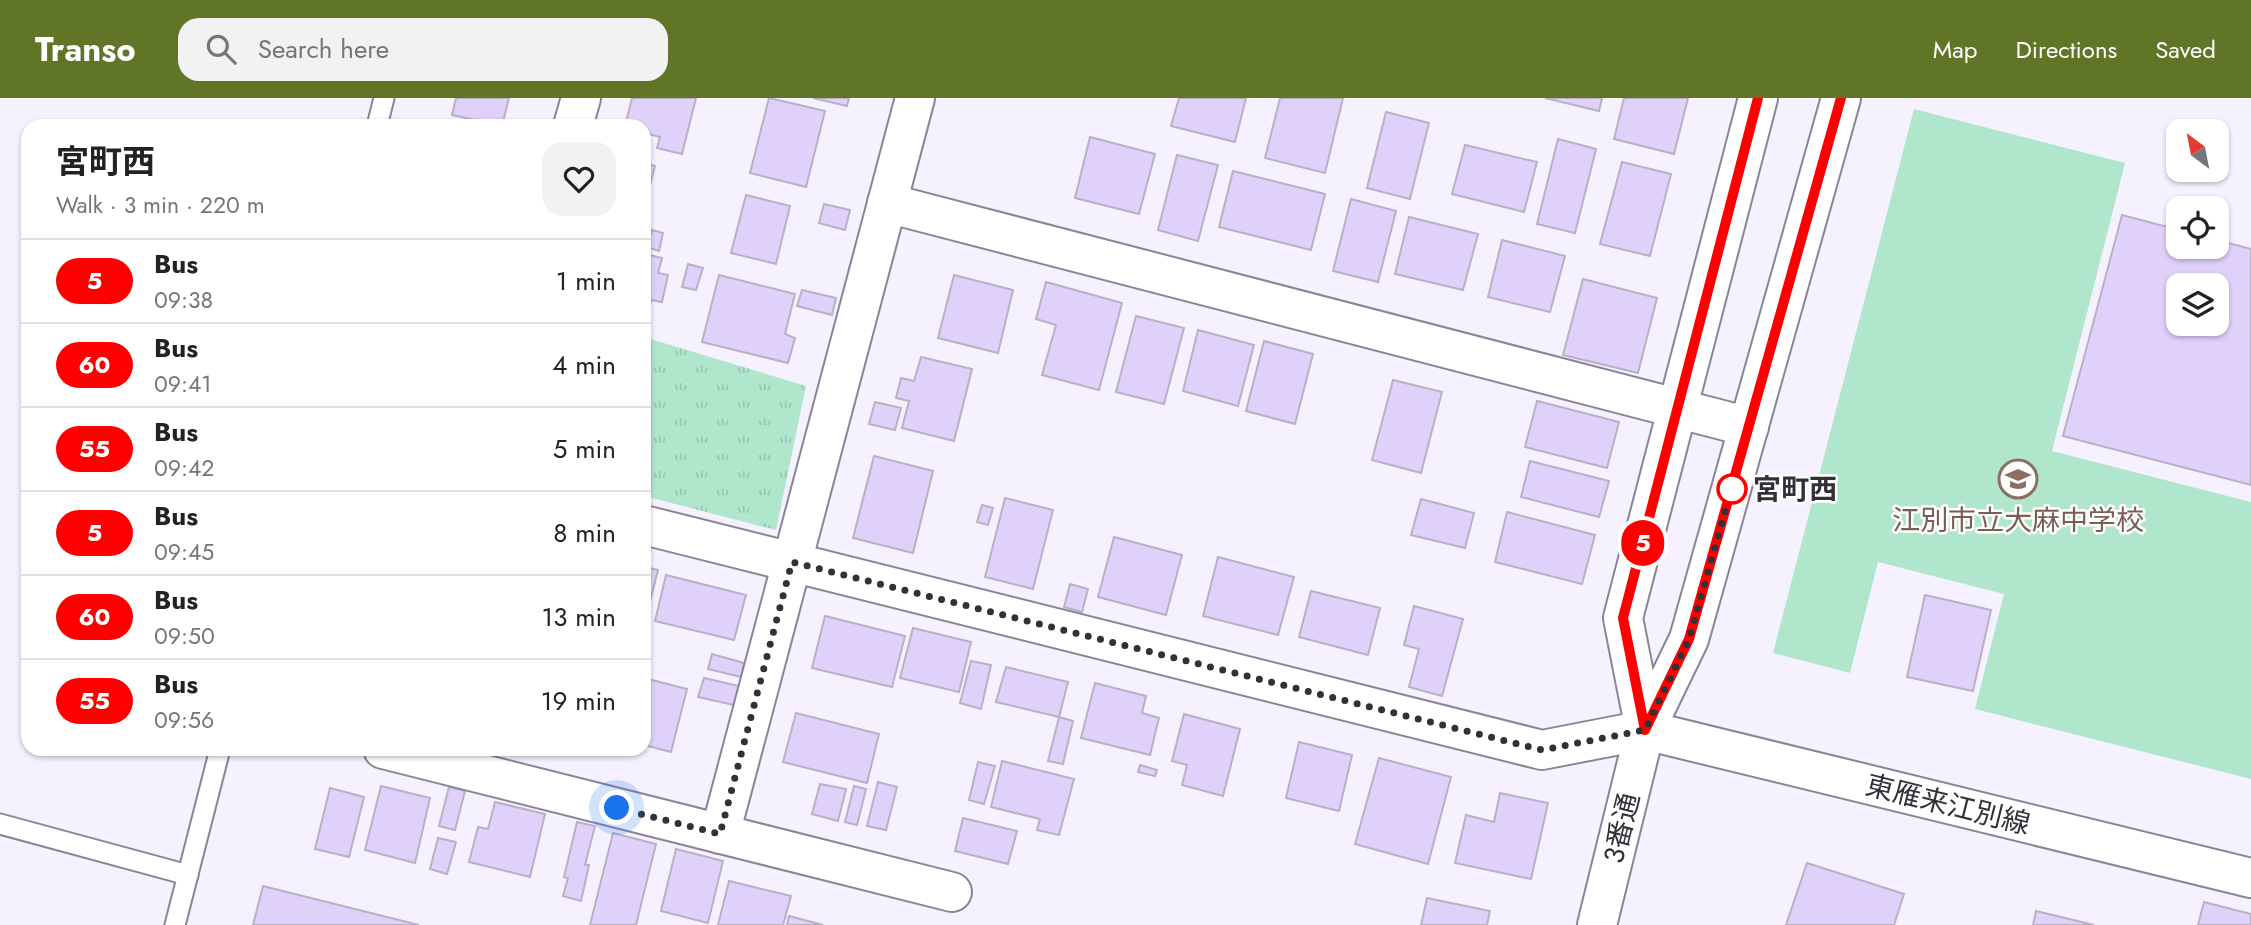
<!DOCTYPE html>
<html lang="en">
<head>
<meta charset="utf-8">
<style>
  :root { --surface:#fff; --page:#f2f2f2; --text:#222; --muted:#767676; --line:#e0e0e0; --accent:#607526 }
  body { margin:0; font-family:Jost,"Noto Sans JP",sans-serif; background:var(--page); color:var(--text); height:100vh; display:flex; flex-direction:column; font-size:26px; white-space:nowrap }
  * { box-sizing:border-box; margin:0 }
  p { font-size:23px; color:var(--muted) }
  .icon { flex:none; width:38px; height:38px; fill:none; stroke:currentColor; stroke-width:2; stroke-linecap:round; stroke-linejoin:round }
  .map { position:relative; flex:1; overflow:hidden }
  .side { position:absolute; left:21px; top:21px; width:630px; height:637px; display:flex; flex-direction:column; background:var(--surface); border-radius:21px; box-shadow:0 2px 5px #0004 }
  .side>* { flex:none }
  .badge { padding:0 14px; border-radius:23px; font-size:24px; line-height:46px }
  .needle { width:46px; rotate:328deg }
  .fabs { position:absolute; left:2166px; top:21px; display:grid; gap:14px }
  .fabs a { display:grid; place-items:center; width:63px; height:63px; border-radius:14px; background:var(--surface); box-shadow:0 2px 5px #0004; font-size:35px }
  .you { position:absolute; width:35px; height:35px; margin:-18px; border:5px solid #fff; border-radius:50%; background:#1a73e8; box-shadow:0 0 0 10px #1a73e833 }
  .map>.badge { position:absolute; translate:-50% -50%; box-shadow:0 0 0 4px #fff }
  .round { display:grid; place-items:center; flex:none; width:74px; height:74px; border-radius:21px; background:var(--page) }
  .headline { display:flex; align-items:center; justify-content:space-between; height:119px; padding:0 35px }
  h1 { font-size:33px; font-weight:700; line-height:52px }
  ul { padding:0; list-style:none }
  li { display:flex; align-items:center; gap:21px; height:84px; padding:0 35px; border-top:2px solid var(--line) }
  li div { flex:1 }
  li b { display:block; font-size:26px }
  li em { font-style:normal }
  li .badge { min-width:77px; font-weight:700; text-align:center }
  header { display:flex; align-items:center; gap:42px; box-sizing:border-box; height:98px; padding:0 35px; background:var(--accent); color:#fff }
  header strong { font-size:33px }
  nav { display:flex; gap:38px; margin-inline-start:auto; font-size:24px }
  .search { width:490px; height:63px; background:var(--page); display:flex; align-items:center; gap:18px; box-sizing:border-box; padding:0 24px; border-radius:21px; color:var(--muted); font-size:26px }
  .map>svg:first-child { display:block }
  .grass { fill:url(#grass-tufts) }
  .pitch { fill:#b0e6cc }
  .building { fill:#e0d1fa; stroke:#b8b1c6; stroke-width:2; fill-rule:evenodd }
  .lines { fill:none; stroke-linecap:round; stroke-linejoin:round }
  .lane-casing { stroke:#8b8498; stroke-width:23 }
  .street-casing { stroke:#8b8498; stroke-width:42 }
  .secondary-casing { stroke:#8b8498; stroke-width:42 }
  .lane { stroke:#fff; stroke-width:19 }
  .street { stroke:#fff; stroke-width:38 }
  .secondary { stroke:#fff; stroke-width:38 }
  .line-casing { stroke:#fff; stroke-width:16 }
  .line { stroke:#f00; stroke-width:10 }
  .walk { stroke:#333038; stroke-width:7; stroke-dasharray:0 12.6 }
  .stop-dot { fill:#fff; stroke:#f00; stroke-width:3.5 }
  .labels { text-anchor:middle; stroke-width:5; stroke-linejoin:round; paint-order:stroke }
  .stop-label { font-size:28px; font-weight:bold; fill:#333038; stroke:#fff; text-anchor:start }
  .education-label { font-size:28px; fill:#785e54; stroke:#fff }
  .street-label { font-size:28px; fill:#333038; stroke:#fff }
</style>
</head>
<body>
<header>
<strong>Transo</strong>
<div class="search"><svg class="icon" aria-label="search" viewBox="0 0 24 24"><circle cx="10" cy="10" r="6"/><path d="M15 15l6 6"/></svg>Search here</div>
<nav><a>Map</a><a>Directions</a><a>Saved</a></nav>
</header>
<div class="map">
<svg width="2251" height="827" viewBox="0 0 2251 827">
  <defs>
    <pattern id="grass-tufts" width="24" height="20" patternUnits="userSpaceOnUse" patternTransform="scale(1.75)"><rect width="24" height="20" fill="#b0e6cc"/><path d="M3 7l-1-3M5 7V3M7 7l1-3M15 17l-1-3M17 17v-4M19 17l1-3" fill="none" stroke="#98c6b0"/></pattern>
  </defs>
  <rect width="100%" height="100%" fill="#f6f1ff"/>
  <!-- grass -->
  <path class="grass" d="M644,239l162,49 -30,144 -132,-34z"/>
  <!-- pitch -->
  <path class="pitch" d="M1914,11l211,54 -73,288 199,51v277l-276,-70 29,-115 -126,-32 -28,111 -77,-20z"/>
  <!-- building -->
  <g class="building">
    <path d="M456,0h53l-7,28 -50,-11z"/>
    <path d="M632,0h64l-14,56 -25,-6 3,-11 -16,-4v-7h-19z"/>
    <path d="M769,0l56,13 -19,76 -56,-14z"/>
    <path d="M813,0h36l-2,8z"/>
    <path d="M1179,0h67l-11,44 -64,-16z"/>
    <path d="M1280,0h63l-18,75 -60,-15z"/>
    <path d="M1545,0h57l-3,13z"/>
    <path d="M1624,0h64l-14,56 -60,-15z"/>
    <path d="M1386,14l43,11 -19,76 -43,-11z"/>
    <path d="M1090,39l65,17 -16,60 -64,-16z"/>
    <path d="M1558,41l38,10 -21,84 -38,-9z"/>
    <path d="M1465,47l72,17 -13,50 -72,-18z"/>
    <path d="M1177,57l41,10 -20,76 -40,-11z"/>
    <path d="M1622,64l49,12 -21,82 -50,-12z"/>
    <path d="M644,65l11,3 -11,42z"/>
    <path d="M1233,73l92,23 -14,56 -92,-23z"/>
    <path d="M746,97l44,11 -14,58 -45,-11z"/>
    <path d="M1351,101l45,12 -18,71 -45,-11z"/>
    <path d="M824,106l26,6 -5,20 -26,-7z"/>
    <path d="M2122,117l57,15v17h38v-7l34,9v236l-188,-49zM2179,187h38v39h-38z"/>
    <path d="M1409,119l69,17 -15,56 -68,-16z"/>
    <path d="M652,132l11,3 -4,18 -12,-4z"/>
    <path d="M1502,142l63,16 -15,56 -62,-15z"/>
    <path d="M644,150l1,6 17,4 -4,15 10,2 -6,27 -11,-2 -6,24z"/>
    <path d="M688,166l15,4 -7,22 -14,-3z"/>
    <path d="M719,177l76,19 -10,40 10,4 -7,25 -86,-21z"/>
    <path d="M954,177l59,15 -15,63 -60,-15z"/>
    <path d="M1583,181l74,19 -19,75 -75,-18z"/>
    <path d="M1046,184l76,21 -23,87 -57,-15 14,-50 -20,-6z"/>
    <path d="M802,192l34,8 -4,17 -35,-9z"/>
    <path d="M1136,218l48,12 -20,76 -48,-12z"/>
    <path d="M1198,232l56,15 -16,61 -55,-15z"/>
    <path d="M1264,243l49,13 -18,70 -49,-13z"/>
    <path d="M921,259l51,12 -18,72 -52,-13 7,-27 -13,-3 5,-20 13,3z"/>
    <path d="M1393,282l49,12 -21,81 -49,-13z"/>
    <path d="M1537,303l82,21 -12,46 -82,-21z"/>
    <path d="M875,304l26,6 -6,22 -26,-6z"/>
    <path d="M874,358l59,15 -20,82 -60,-15z"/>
    <path d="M1530,363l79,20 -10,36 -78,-20z"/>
    <path d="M1005,400l48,12 -20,79 -48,-12z"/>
    <path d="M1421,401l53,14 -9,35 -54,-13z"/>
    <path d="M982,407l11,3 -5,17 -11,-3z"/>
    <path d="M1507,414l88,23 -13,49 -87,-22z"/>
    <path d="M1114,439l68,18 -16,60 -68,-18z"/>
    <path d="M1218,459l76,20 -16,58 -75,-19z"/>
    <path d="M645,469l13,3 -11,44 -3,-1z"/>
    <path d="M666,477l80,20 -12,45 -79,-19z"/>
    <path d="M1070,486l18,5 -6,23 -18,-5z"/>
    <path d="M1311,493l69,17 -12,47 -69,-18z"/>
    <path d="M1925,497l66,15 -18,81 -66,-14z"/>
    <path d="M1414,508l49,13 -21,77 -33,-9 10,-38 -15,-4z"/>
    <path d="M825,518l80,20 -13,51 -80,-19z"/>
    <path d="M913,530l58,14 -12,50 -59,-14z"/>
    <path d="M712,556l32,9 -3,14 -33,-8z"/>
    <path d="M971,563l20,4 -10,44 -21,-6z"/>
    <path d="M1006,569l62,15 -9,35 -63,-15z"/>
    <path d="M644,580l43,11 -16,63 -27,-7z"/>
    <path d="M704,580l35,8 -5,19 -36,-8z"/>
    <path d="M1095,585l51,13 -4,17 17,5 -9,37 -69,-17z"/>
    <path d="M796,615l83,21 -12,49 -84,-21z"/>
    <path d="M1184,616l56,15 -17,67 -41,-11 5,-20 -15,-4z"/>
    <path d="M1059,619l14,4 -10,43 -15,-3z"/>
    <path d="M1299,644l53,13 -13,56 -53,-13z"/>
    <path d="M1379,660l72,19 -23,87 -73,-20z"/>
    <path d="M1002,663l72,18 -15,56 -22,-5 3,-11 -49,-12z"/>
    <path d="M978,664l17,4 -11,38 -15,-4z"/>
    <path d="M1140,667l17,5 -2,6 -17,-4z"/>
    <path d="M878,684l19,5 -11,43 -19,-4z"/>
    <path d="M820,686l26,5 -8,32 -26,-7z"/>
    <path d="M381,688l49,12 -15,65 -50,-13z"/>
    <path d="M854,688l12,3 -9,36 -12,-3z"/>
    <path d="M449,689l16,4 -10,39 -16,-4z"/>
    <path d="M330,690l34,9 -15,60 -34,-8z"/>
    <path d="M1500,695l48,10 -17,76 -76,-16 11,-48 28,7z"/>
    <path d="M495,704l50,12 -15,63 -61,-15 9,-35 10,2z"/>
    <path d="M963,720l54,13 -9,33 -53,-13z"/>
    <path d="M577,724l18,4 -10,39h4l-8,36 -18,-5 5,-18 -4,-1z"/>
    <path d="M613,735l43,11 -20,81h-46z"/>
    <path d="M438,740l18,4 -9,32 -17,-5z"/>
    <path d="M676,751l47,12 -15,62 -47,-12z"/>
    <path d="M1807,765l97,31 -10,31h-108z"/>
    <path d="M729,783l62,15 -8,29h-65z"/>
    <path d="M263,788l156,39h-166z"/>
    <path d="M1427,800l63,13 -3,14h-66z"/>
    <path d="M2204,804l47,12v11h-53z"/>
    <path d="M2036,813l58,14h-61z"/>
    <path d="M789,818l34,9h-36z"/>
  </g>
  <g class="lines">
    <defs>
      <g id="lane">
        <path d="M377,28l7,-28"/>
        <path d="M0,726l188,51"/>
        <path d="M175,827l45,-176"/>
      </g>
      <g id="street">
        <path d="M573,28l8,-28"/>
        <path d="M887,105l862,224"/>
        <path d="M644,427l898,225 103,-20"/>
        <path d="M383,651l569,143"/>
        <path d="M720,736l195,-736"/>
      </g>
      <g id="secondary">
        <path d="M1645,632l-22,-112 135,-520"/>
        <path d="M1645,632l606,148"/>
        <path d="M1597,827l48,-195 44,-91 152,-541"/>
      </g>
    </defs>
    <!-- lane casing -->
    <use href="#lane" class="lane-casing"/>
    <!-- street casing -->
    <use href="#street" class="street-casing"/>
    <!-- secondary casing -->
    <use href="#secondary" class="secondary-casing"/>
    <!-- lane -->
    <use href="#lane" class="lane"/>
    <!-- street -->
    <use href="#street" class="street"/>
    <!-- secondary -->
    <use href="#secondary" class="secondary"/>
  </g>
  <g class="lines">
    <defs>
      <path id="line" d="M1758,0l-135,520 22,112 44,-91 152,-541"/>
    </defs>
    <!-- line casing -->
    <use href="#line" class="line-casing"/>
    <!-- line -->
    <use href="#line" class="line"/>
    <!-- walk -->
    <path class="walk" d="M617,710l103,26 72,-272 750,188 103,-20 44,-91 45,-159 -2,9"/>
  </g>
  <!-- icons -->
  <defs>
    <symbol id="school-ring" viewBox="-11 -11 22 22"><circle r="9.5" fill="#fff" stroke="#8d6e63" stroke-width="1.5"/><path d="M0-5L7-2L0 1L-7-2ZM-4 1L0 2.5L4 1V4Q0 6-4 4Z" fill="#8d6e63"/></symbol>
  </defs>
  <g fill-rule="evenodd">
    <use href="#school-ring" x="1996" y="359" width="44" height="44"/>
  </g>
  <!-- markers -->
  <circle class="stop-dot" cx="1732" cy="391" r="14"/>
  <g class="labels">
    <!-- stop labels -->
    <g class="stop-label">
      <text x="1753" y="401">宮町西</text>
    </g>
    <!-- education labels -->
    <g class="education-label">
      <text x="2018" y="432">江別市立大麻中学校</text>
    </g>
    <!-- street labels -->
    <g class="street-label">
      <text transform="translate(1948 706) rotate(14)" y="10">東雁来江別線</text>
      <text transform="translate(1621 730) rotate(-76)" y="10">3番通</text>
    </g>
  </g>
</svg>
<div class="fabs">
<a><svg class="needle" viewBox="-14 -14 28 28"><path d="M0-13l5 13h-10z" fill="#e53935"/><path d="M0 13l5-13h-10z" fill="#767676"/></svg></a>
<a><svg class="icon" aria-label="locate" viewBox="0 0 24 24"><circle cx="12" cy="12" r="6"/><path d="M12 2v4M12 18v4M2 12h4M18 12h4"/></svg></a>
<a><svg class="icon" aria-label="layers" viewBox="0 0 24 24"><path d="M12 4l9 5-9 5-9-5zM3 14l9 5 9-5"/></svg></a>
</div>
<div class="you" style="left:617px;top:710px"></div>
<b class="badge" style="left:1643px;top:445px;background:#f00;color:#fff">5</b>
<section class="side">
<div class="headline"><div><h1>宮町西</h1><p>Walk · 3 min · 220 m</p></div><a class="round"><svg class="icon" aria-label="heart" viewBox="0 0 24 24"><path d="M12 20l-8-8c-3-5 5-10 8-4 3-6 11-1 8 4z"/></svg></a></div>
<ul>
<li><span class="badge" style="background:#f00;color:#fff">5</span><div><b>Bus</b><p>09:38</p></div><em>1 min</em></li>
<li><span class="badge" style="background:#f00;color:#fff">60</span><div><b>Bus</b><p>09:41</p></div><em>4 min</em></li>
<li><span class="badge" style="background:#f00;color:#fff">55</span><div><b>Bus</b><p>09:42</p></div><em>5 min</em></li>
<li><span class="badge" style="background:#f00;color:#fff">5</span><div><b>Bus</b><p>09:45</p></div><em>8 min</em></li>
<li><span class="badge" style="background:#f00;color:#fff">60</span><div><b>Bus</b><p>09:50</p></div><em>13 min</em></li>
<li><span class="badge" style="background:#f00;color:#fff">55</span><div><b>Bus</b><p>09:56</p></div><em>19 min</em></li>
</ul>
</section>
</div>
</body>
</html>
